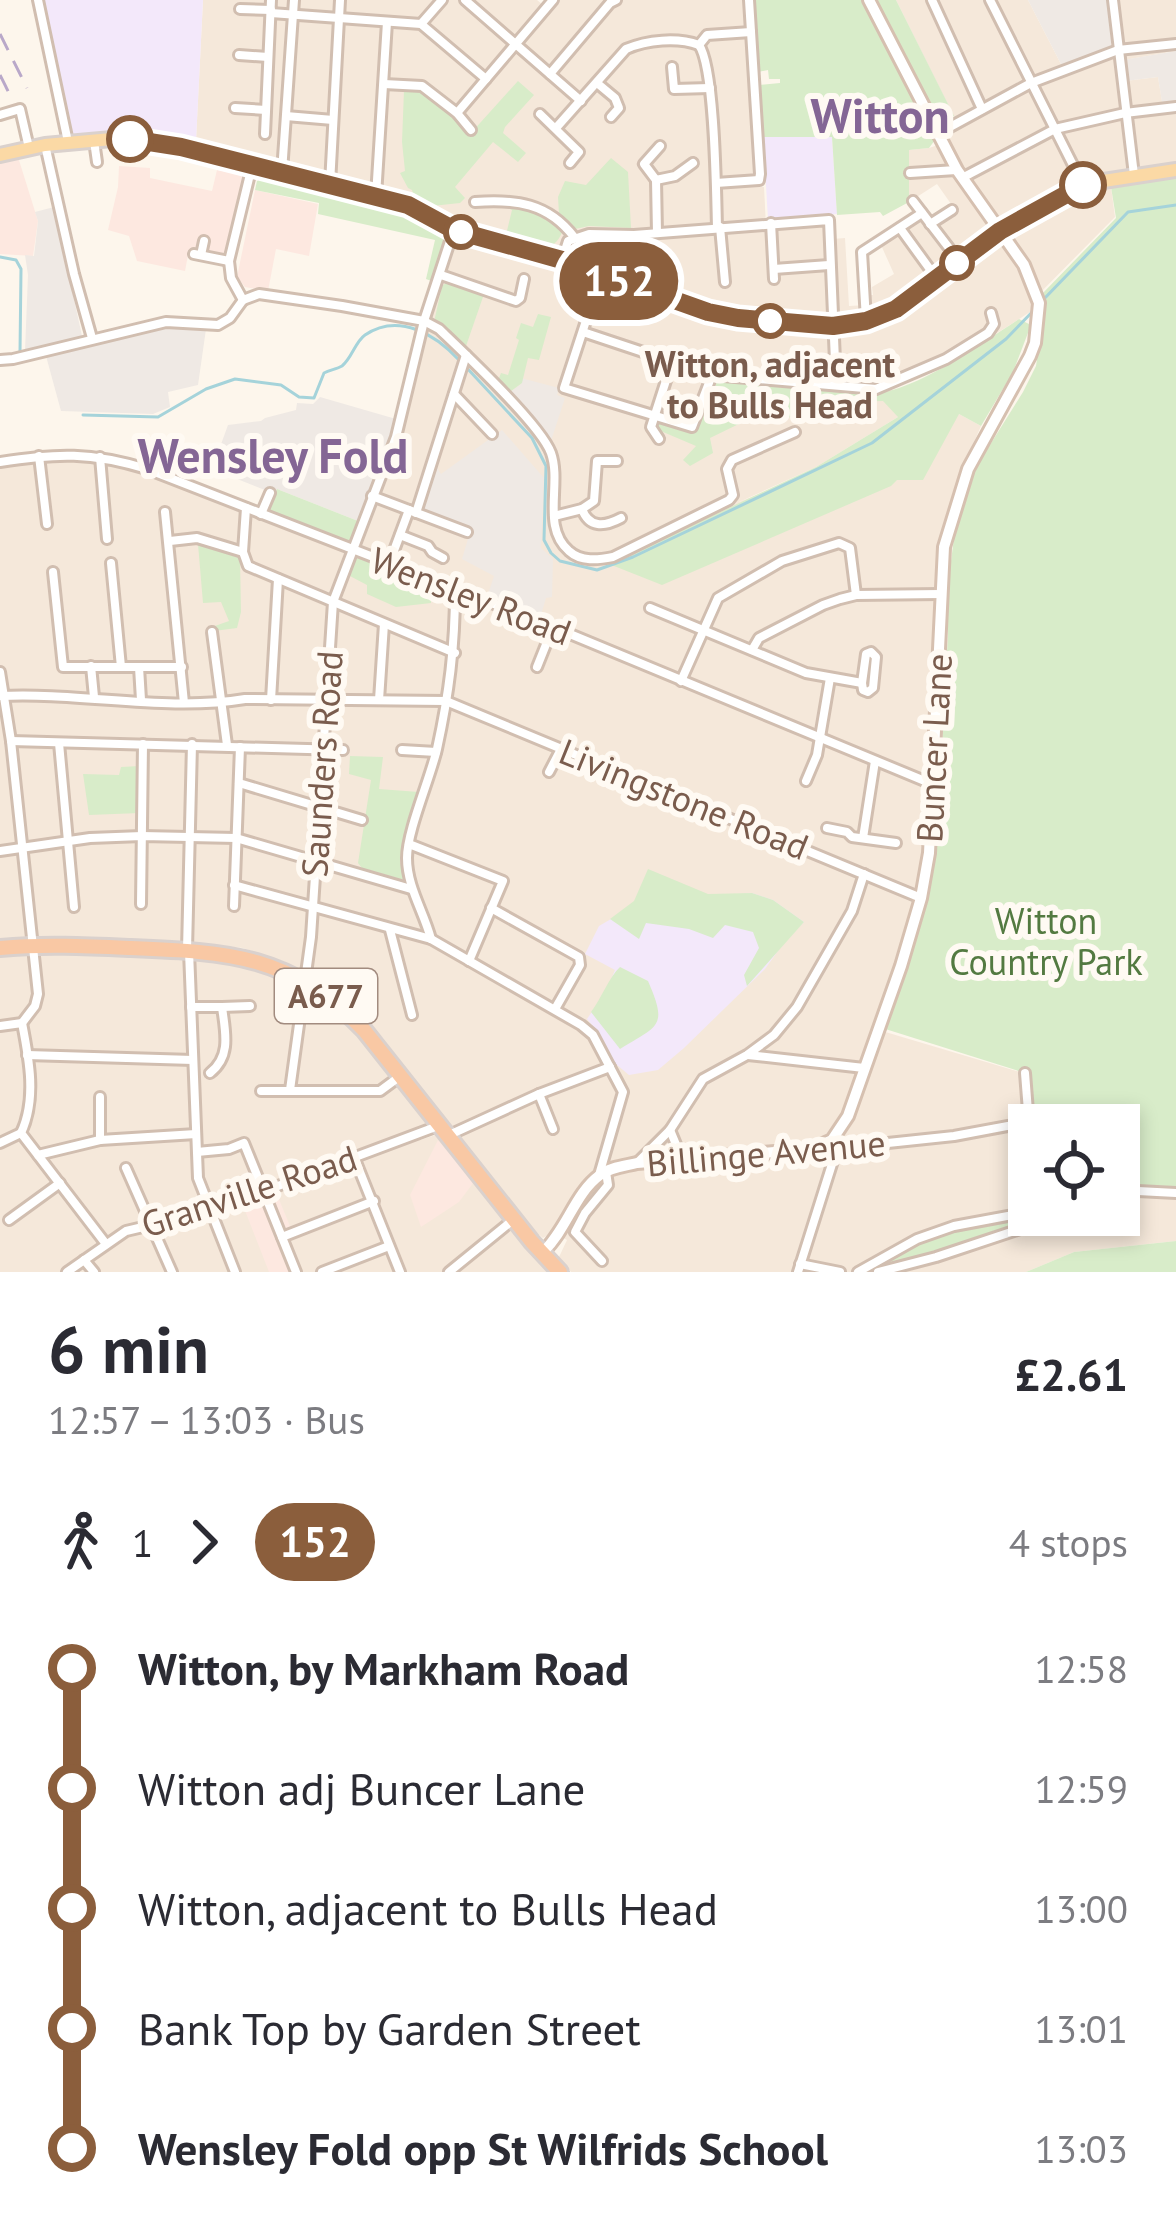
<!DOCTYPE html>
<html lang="en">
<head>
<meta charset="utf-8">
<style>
  :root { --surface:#fff; --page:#f7f7f7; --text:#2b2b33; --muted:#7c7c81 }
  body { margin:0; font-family:"PT Sans",sans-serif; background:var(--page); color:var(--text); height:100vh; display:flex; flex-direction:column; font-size:45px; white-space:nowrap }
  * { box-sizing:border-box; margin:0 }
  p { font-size:39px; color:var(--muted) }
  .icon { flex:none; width:66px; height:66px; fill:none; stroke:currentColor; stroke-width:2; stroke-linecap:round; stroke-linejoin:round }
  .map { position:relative; height:1272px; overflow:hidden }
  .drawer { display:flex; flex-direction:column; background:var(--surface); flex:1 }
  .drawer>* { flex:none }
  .badge { padding:0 24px; border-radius:39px; font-size:42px; line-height:78px }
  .fabs { position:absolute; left:1008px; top:1104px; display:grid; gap:24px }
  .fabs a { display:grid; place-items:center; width:132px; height:132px; border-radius:0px; background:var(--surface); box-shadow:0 6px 18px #0003; font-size:60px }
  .map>.badge { position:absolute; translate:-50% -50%; box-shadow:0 0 0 6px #fff }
  .legs { display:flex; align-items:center; gap:18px; height:132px; padding:0 48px; font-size:39px }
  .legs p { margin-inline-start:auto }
  .head { display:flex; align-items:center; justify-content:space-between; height:204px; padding:0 48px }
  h1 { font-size:66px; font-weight:700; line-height:90px }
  ul { padding:0 48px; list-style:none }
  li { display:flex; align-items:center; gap:42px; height:120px; font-size:45px }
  li i { display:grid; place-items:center; width:18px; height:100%; margin:0 15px; background:currentColor }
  li i::after { content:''; width:30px; height:30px; margin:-15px; border:9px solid; border-radius:50%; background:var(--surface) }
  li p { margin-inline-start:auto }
  li:first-child i { background:linear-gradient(#0000 50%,currentColor 0) }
  li:last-child i { background:linear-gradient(currentColor 50%,#0000 0) }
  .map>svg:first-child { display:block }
  .residential { fill:#f5e8da }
  .commercial { fill:#fde8e0 }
  .industrial { fill:#efe9e4 }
  .education { fill:#f3e8fa }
  .green { fill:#d8ecc9 }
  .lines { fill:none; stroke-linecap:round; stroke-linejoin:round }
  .stream { stroke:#a5d3da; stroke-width:3 }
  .minor-casing { stroke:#d1beb0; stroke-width:14 }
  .secondary-casing { stroke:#d6c0b0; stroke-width:16 }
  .primary-casing { stroke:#dad1cd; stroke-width:18 }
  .trunk-casing { stroke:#dad1cd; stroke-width:20 }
  .minor { stroke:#fff; stroke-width:8 }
  .secondary { stroke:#fff; stroke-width:10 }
  .primary { stroke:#fbd9a5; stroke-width:12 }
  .trunk { stroke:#f9c8a4; stroke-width:14 }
  .rail { stroke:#b9a8c9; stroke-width:3; stroke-dasharray:18 12; stroke-linecap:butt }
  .line-1-casing { stroke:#fff; stroke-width:27 }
  .line-1 { stroke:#8b5e3c; stroke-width:18 }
  .stop-1-dot { fill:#fff; stroke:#8b5e3c; stroke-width:6 }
  .labels { text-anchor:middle; stroke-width:12; stroke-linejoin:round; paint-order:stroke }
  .shield { fill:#fffaf3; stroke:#a28b7f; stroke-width:3 }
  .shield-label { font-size:33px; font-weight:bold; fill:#7a5c4d }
  .stop-label { font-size:36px; font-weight:bold; fill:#7a5c4d; stroke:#fffaf3 }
  .street-label { font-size:36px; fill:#7a5c4d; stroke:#fffaf3 }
  .park-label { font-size:36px; fill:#537a41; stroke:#fffaf3 }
  .district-label { font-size:48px; font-weight:bold; fill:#846695; stroke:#fffaf3 }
</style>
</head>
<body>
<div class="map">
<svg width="1176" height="1272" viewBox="0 0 1176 1272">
  <rect width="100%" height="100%" fill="#fdf6ec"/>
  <!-- residential -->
  <g class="residential">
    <path d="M203,0h334l11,9 8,-9h191l9,187h8l2,39 59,-4 7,17 13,-1 4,68 19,-1 -1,-10h6l-1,-8 22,-13 -13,-29 40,-27 8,10 27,-17 -19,-27 -28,18v-52l20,-2 15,-5 -2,-8 16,-10 -62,-125h132l37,72 52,-18 -2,-54h61v51l-52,9 1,21 33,-4 4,24 14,-1v63l-67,9 6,45 -82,83 -3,12 -86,55 -52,22 6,28 -82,50 -77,35 220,-88 22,12 -22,50 -19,60 -5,49 -15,294 -13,51 -35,98 148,44 9,104v39h90v-21l57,3v44l-102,11 -48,20h-455l-12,-15 8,-17 -14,-8 -10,6 -23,-20 -137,-180 -28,-29 -44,-33 -28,-15 -40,-13 -51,-6v-16l-9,-1 -1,16 -146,-3 -36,4v-476l43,-5 86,3 226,88 45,-117 38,-145 20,-62 -86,-37 -176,-50z"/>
    <path d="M39,951l147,6 -1,12 8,1 2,-12 35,3 50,15 34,19 53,47 25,34 -13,10 5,9 15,-10 31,41 -13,5 4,9 17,-6 42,52 26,35 -10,8 9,6 7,-5 35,42h-547v-315z"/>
  </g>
  <!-- commercial -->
  <g class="commercial">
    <path d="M18,157l20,64 -5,35 -33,-2v-91z"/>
    <path d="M119,166l31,2v10l62,13 5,-21 22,4 5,4 -16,75 -6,3 -9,-2 -5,-5v-8l-7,-2 -4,10 -8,1 -4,21 -48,-10 -8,-25 -21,-6 10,-43z"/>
    <path d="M255,190l63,14 -9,52 -33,-7 -8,42 -23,-4 -8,-10z"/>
    <path d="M438,1140l36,42 -15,20 -38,25 -11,-32z"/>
    <path d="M276,1192l16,39 -6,3 14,38h-31l-25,-64z"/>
  </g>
  <!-- industrial -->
  <g class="industrial">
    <path d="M1028,0h79l5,50 -49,18z"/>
    <path d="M1176,51v49l-14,2 -4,-25 -33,4 -2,-21z"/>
    <path d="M54,207l28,129 -57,15 3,-76 -3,-20 9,1 4,-35 -3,-9z"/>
    <path d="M172,327l34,2 -8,56 -30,7 2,15 -17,7 -92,-3 -15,-55z"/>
    <path d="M521,378l38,10 -2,7 8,3 -15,46 -43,-50 14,-10z"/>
    <path d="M320,397l76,22 -38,102 -81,-32 -2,5 -63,-25 16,-44 33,-4 4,-3 31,-8 1,-7 16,1z"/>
    <path d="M502,430l42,48 -3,70 12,11 -1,38 -6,1 -6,20 -53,-21 7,-21 -32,-17 9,-30 -48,-20 14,-41 4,6z"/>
  </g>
  <!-- education -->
  <g class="education">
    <path d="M42,0h161l-7,141 -46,-9 -33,-2 -44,4z"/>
    <path d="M763,137h69l5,77 -69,5z"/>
    <path d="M752,893l21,7 31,22 -21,22 -18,25 -81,79 -26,22 -29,5 -18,-15 -14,-29 -10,-12 19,-28 9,-21 -30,-16 14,-28 36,-21z"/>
  </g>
  <!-- green -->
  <g class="green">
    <path d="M754,0h111l70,140 -6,8 -20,2v52l-26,14 -3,-4 -43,3 -5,-78h-70l-3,-52 21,-2v-4h-11l-1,-9 -10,2z"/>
    <path d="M873,0h23l58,116 -17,9z"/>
    <path d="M518,81l16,14 -29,32 -2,6 23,20 -8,9 -25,-20 -38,45 10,11 -5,5 -28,3 -17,-5 -3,-11 -4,-2 -8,-15 5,-2 -3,-29 2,-52 19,1 48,42z"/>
    <path d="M611,158l17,14 3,56 -42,-2 -14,3 -16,-15 -1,-17 7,-16 21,4z"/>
    <path d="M265,176l118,29 60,27 2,7 -11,43 -8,-3 9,-39 -117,-26 1,-11 -64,-13 2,-9z"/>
    <path d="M1176,176v1017l-57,-3v-65h-90l-4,-52 -146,-46 22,-61 39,-186 8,-146v-50l8,-61 17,-51 50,-80 13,-26 9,-61 -3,-11 74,-76 -5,-31z"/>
    <path d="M508,203l50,19 5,8c-11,30 -34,15 -58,9l7,-29 -10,-5z"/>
    <path d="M446,283l38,11 -19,55 -31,-27 8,-36z"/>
    <path d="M538,314l13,3 -12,43 -11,-2 -6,25 -15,11 -10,-11 4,-10 7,2 11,-35 -3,-2 5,-15 12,4z"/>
    <path d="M1019,319l12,6 -18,47 -32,54 -22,-12 -36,66h-26l-6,6 -229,99 -53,-21 207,-97 82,-50 -15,-16 -41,1 -55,16 -13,-11 -64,31 3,15 -23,13 -7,-6 13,-14 -40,-17 1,-9 38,10 22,-48 153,13c52,-7 105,-48 149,-76z"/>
    <path d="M277,489l81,32 -9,21 -81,-32z"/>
    <path d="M198,544l42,14 1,54 -4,16 -23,3 -2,-4 17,-6 -8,-19 -18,1z"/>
    <path d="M358,558l73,29v16l-35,4 -29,-13v-9l-19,-10 5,-13z"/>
    <path d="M350,756l33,1 -4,32 40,3 -19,69 4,19 -42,-12 -4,-5 13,-83 -22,-6z"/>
    <path d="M140,766v47l-51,2 -6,-41 36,1 2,-8z"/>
    <path d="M648,869l60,25 44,-1 21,7 31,22 -57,64 -3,-11 15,-27 -6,-16 -28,-7 -12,13 -24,-9 -43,-6 -7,16 -29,-20 24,-18z"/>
    <path d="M620,967l28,14c20,46 11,44 -28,68l-29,-37c10,-13 18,-35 29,-45z"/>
    <path d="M1024,1216l4,1v5l-4,2c-41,14 -118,46 -157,45l74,-35z"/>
    <path d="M1176,1241v31h-150l48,-20z"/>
  </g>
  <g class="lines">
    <!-- stream -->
    <g class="stream">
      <path d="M0,257l16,3 5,9 -1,83"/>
      <path d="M1042,301l86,-89 48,-7"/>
      <path d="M466,367l66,71 14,28 -2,74 7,13 9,8 37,9 36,-13 239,-114 134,-104 30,-31"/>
      <path d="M83,415l75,2 48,-28 29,-10 46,6 18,12 15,1 10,-25c6,-3 13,-4 18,-7 10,-8 13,-24 23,-31 34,-23 71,0 94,25"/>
    </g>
    <defs>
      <g id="minor">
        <path d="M38,0l30,142"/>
        <path d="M465,0l116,101"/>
        <path d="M932,0l50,109"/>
        <path d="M990,0l93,185"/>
        <path d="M1113,0l21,175"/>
        <path d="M240,9l31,1"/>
        <path d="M271,13l150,11 65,55"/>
        <path d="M421,24l21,-24"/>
        <path d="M699,45c16,23 17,148 18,182"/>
        <path d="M699,45l8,-10 44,-3"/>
        <path d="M239,55l29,2"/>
        <path d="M672,67l2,22 36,-1"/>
        <path d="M550,74l60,-71 6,-3"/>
        <path d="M597,83l18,15 4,10 -8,9"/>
        <path d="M384,84l38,2 35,27 14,17"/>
        <path d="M235,108l31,2"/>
        <path d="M457,113l96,-113"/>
        <path d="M540,114l39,38 -9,11"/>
        <path d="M0,115l20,-6 9,39"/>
        <path d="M286,116l47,4"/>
        <path d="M556,128l70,-79c21,-9 51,-12 73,-4"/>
        <path d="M939,133l92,-50 87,-33 58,-6"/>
        <path d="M265,134l6,-134"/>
        <path d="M94,141l3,21"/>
        <path d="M45,145l29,129 18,64"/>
        <path d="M282,172l12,-172"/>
        <path d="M910,173l46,-3"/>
        <path d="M962,178l93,-49 70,-16 51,-6"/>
        <path d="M656,180l19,-4 18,-13"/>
        <path d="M716,183l43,-3 1,-6 -11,-174"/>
        <path d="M330,184l10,-184"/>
        <path d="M376,196l11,-174"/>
        <path d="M913,201l46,60"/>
        <path d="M475,202c41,-3 73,1 99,35"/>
        <path d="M771,223l3,56"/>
        <path d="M930,224l22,-14"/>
        <path d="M720,227l5,55"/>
        <path d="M900,228l37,51"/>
        <path d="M657,233l-1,-53 -12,-16 16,-18"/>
        <path d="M194,254l35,7"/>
        <path d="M201,255l3,-14"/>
        <path d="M562,260l6,-19 21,-7 45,1 195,-15 7,165"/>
        <path d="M774,269l55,-4"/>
        <path d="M441,275l75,26 4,-3 4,-19"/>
        <path d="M601,275l-37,113 128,39 20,-52"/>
        <path d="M243,300l16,-6 83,12 82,15 15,8c25,24 101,95 112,124 11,31 -10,74 18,98 12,11 29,9 44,6l116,-57 4,-5 -6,-26 5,-9 63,-28"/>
        <path d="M243,300l-12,-22 -2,-17 23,-95"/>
        <path d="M866,320l-4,-68 60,-39"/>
        <path d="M583,332l129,43 164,14 70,-30 42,-26 6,-9 -3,-11"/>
        <path d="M0,360l13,-1 153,-37 52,3 12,-7 13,-18"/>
        <path d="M454,394l38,40"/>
        <path d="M659,439l-8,-12 21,-65"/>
        <path d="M39,456l8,68"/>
        <path d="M100,457l7,82"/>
        <path d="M0,462c57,-9 91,-10 147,7l406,158 379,157"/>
        <path d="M372,496l95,36"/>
        <path d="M246,508l-3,44 5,14 207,87"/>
        <path d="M582,509c7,19 22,18 39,9"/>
        <path d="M165,512l19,191"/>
        <path d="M416,513l50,-158"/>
        <path d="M261,514l9,-21"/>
        <path d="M554,516l28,-7 12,-8 3,-40h20"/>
        <path d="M400,535l28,11 4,6 11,6"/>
        <path d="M170,541l27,-3 46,14"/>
        <path d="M111,563l10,104"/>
        <path d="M389,564l20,-54"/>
        <path d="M53,572l10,95h119"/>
        <path d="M650,608l156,65 56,10"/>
        <path d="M212,632l15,113"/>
        <path d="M752,650l7,-12 64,-33 17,-6 16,-4 85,-1"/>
        <path d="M871,652l5,5 -3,31 -5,4 -5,-2 -1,-7 4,-29z"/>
        <path d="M91,666l3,31"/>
        <path d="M139,667l2,33"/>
        <path d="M537,667l16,-40"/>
        <path d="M0,672l11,69 27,253 -3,12 -13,17 -22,3"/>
        <path d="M681,681l37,-83 64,-37 57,-18 11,5 6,47"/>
        <path d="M0,696c81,-4 166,16 245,3l201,2 475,197"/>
        <path d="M271,700l7,-121"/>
        <path d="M379,700l5,-76"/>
        <path d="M11,741l332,9"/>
        <path d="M59,743l15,164"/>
        <path d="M402,750l34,2"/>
        <path d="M549,772l12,-23"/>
        <path d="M806,781l11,-26 13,-77"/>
        <path d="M239,783l123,37"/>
        <path d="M827,828l20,4 5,5 44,6"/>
        <path d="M863,838l12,-77"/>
        <path d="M409,844l94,37 -34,80"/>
        <path d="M0,851l90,-13 52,-2 94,2 175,51"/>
        <path d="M234,885l197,54 150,86 12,10 30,57 -24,83"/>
        <path d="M141,904l2,-160"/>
        <path d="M234,906l6,-159"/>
        <path d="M491,908l88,49 1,8 -25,44"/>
        <path d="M390,930l22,85"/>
        <path d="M431,939c-7,-27 -24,-52 -24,-81 0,-27 23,-79 30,-109 12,-55 18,-102 18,-159"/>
        <path d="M187,950l5,-206"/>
        <path d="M189,951l9,227 37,94"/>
        <path d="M191,1007h31c3,24 10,49 -12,66"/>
        <path d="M222,1007l28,-1"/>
        <path d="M22,1023c7,36 15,76 -1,110l85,111"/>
        <path d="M27,1055l166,5"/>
        <path d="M748,1055l116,13"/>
        <path d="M1025,1073l4,51"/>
        <path d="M290,1090l21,-153 22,-335 63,-165 28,-116 30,-92"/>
        <path d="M261,1091h119l19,-14"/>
        <path d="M539,1094l14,35"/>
        <path d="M100,1097v43"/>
        <path d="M670,1130l12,29"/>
        <path d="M447,1136l92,-42 71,-27"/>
        <path d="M0,1143l21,-10"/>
        <path d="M197,1152l32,-3 15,-6 52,129"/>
        <path d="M38,1155l62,-15 96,-6"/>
        <path d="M354,1157l46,115"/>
        <path d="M637,1163l33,-33 33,-51 44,-24 27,-20 23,-28 55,-96 12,-37"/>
        <path d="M126,1168l46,104"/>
        <path d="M1119,1190l57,3"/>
        <path d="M9,1220l51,-37"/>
        <path d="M282,1237l92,-36"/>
        <path d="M84,1260l10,12"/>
        <path d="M602,1261l-27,-29 10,-19 23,-28 -2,-13"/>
        <path d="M800,1264l40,8"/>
        <path d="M67,1272l59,-41 85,-20 227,-85"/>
        <path d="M322,1272l67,-26"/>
        <path d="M449,1272l64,-52"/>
        <path d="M798,1272l35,-111 -1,-21 18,7 104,-11 75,-14"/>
        <path d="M858,1272l59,-33 37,-13 75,-14"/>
        <path d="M878,1272l58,-15 96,-32 2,-10"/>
      </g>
      <path id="secondary" d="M543,1252c24,-23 32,-59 57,-77 10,-8 25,-9 37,-12l175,-14 20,-9 16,-24 53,-150 20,-68 8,-45 15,-306 24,-78 62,-113 5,-13 4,-40 -15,-38 -67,-95 -88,-170"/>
      <path id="primary" d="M0,155l45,-10 67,-6 69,8 227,58 46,24 24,9 84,22 146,52 30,6 95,8 33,-5 30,-12 104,-78 74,-42 23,-7 79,-12"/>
      <path id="trunk" d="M0,948c43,-4 86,-2 129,0 100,4 161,6 235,82l168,212 28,30"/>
    </defs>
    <!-- minor casing -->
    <use href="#minor" class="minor-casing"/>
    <!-- secondary casing -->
    <use href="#secondary" class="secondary-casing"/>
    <!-- primary casing -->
    <use href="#primary" class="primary-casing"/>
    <!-- trunk casing -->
    <use href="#trunk" class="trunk-casing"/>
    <!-- minor -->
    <use href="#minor" class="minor"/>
    <!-- secondary -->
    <use href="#secondary" class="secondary"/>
    <!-- primary -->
    <use href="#primary" class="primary"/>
    <!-- trunk -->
    <use href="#trunk" class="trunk"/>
    <!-- rail -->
    <g class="rail">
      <path d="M0,34l27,54"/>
      <path d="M0,75l10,20"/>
    </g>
  </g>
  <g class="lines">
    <defs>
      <path id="line-1" d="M130,139l51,8 227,58 46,25 108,30 146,52 30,6 95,8 33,-5 30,-12 104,-78 83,-46"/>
    </defs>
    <!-- line-1 casing -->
    <use href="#line-1" class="line-1-casing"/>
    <!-- line-1 -->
    <use href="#line-1" class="line-1"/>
  </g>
  <!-- markers -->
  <g class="stop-1-dot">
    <circle cx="130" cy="139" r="21"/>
    <circle cx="1083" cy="185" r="21"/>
    <circle cx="461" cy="232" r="15"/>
    <circle cx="957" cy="263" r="15"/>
    <circle cx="770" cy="321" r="15"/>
  </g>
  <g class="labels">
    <!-- shield labels -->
    <rect class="shield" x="275" y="969" width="102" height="54" rx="9"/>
    <g class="shield-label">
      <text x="326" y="1008">A677</text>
    </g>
    <!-- stop labels -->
    <g class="stop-label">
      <text x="770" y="377">Witton, adjacent<tspan x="770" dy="41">to Bulls Head</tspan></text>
    </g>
    <!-- street labels -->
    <g class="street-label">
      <text transform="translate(471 596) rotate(21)" y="13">Wensley Road</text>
      <text transform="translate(934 748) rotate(-87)" y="13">Buncer Lane</text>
      <text transform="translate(322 764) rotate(-86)" y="13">Saunders Road</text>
      <text transform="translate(684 799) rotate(22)" y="13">Livingstone Road</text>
      <text transform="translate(766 1153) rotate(-5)" y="13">Billinge Avenue</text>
      <text transform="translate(249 1191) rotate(-18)" y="13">Granville Road</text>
    </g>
    <!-- park labels -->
    <g class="park-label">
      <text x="1046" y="934">Witton<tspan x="1046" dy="41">Country Park</tspan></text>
    </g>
    <!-- district labels -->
    <g class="district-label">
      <text x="880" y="133">Witton</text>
      <text x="273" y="473">Wensley Fold</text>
    </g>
  </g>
</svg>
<div class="fabs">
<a><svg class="icon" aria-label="locate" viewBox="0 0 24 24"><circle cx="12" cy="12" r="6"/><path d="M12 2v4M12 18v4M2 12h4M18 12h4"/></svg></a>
</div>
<b class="badge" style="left:619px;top:281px;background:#8b5e3c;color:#fff">152</b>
</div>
<section class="drawer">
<div class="head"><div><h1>6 min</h1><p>12:57 – 13:03 · Bus</p></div><b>£2.61</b></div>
<div class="legs"><svg class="icon" aria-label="walk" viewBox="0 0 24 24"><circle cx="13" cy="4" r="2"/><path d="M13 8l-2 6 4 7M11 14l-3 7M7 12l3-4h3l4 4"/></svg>1<svg class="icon" aria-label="forward" viewBox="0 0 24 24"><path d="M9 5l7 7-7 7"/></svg><b class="badge" style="background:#8b5e3c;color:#fff">152</b><p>4 stops</p></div>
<ul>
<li><i style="color:#8b5e3c"></i><b>Witton, by Markham Road</b><p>12:58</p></li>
<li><i style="color:#8b5e3c"></i><span>Witton adj Buncer Lane</span><p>12:59</p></li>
<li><i style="color:#8b5e3c"></i><span>Witton, adjacent to Bulls Head</span><p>13:00</p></li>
<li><i style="color:#8b5e3c"></i><span>Bank Top by Garden Street</span><p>13:01</p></li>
<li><i style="color:#8b5e3c"></i><b>Wensley Fold opp St Wilfrids School</b><p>13:03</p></li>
</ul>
</section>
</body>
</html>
